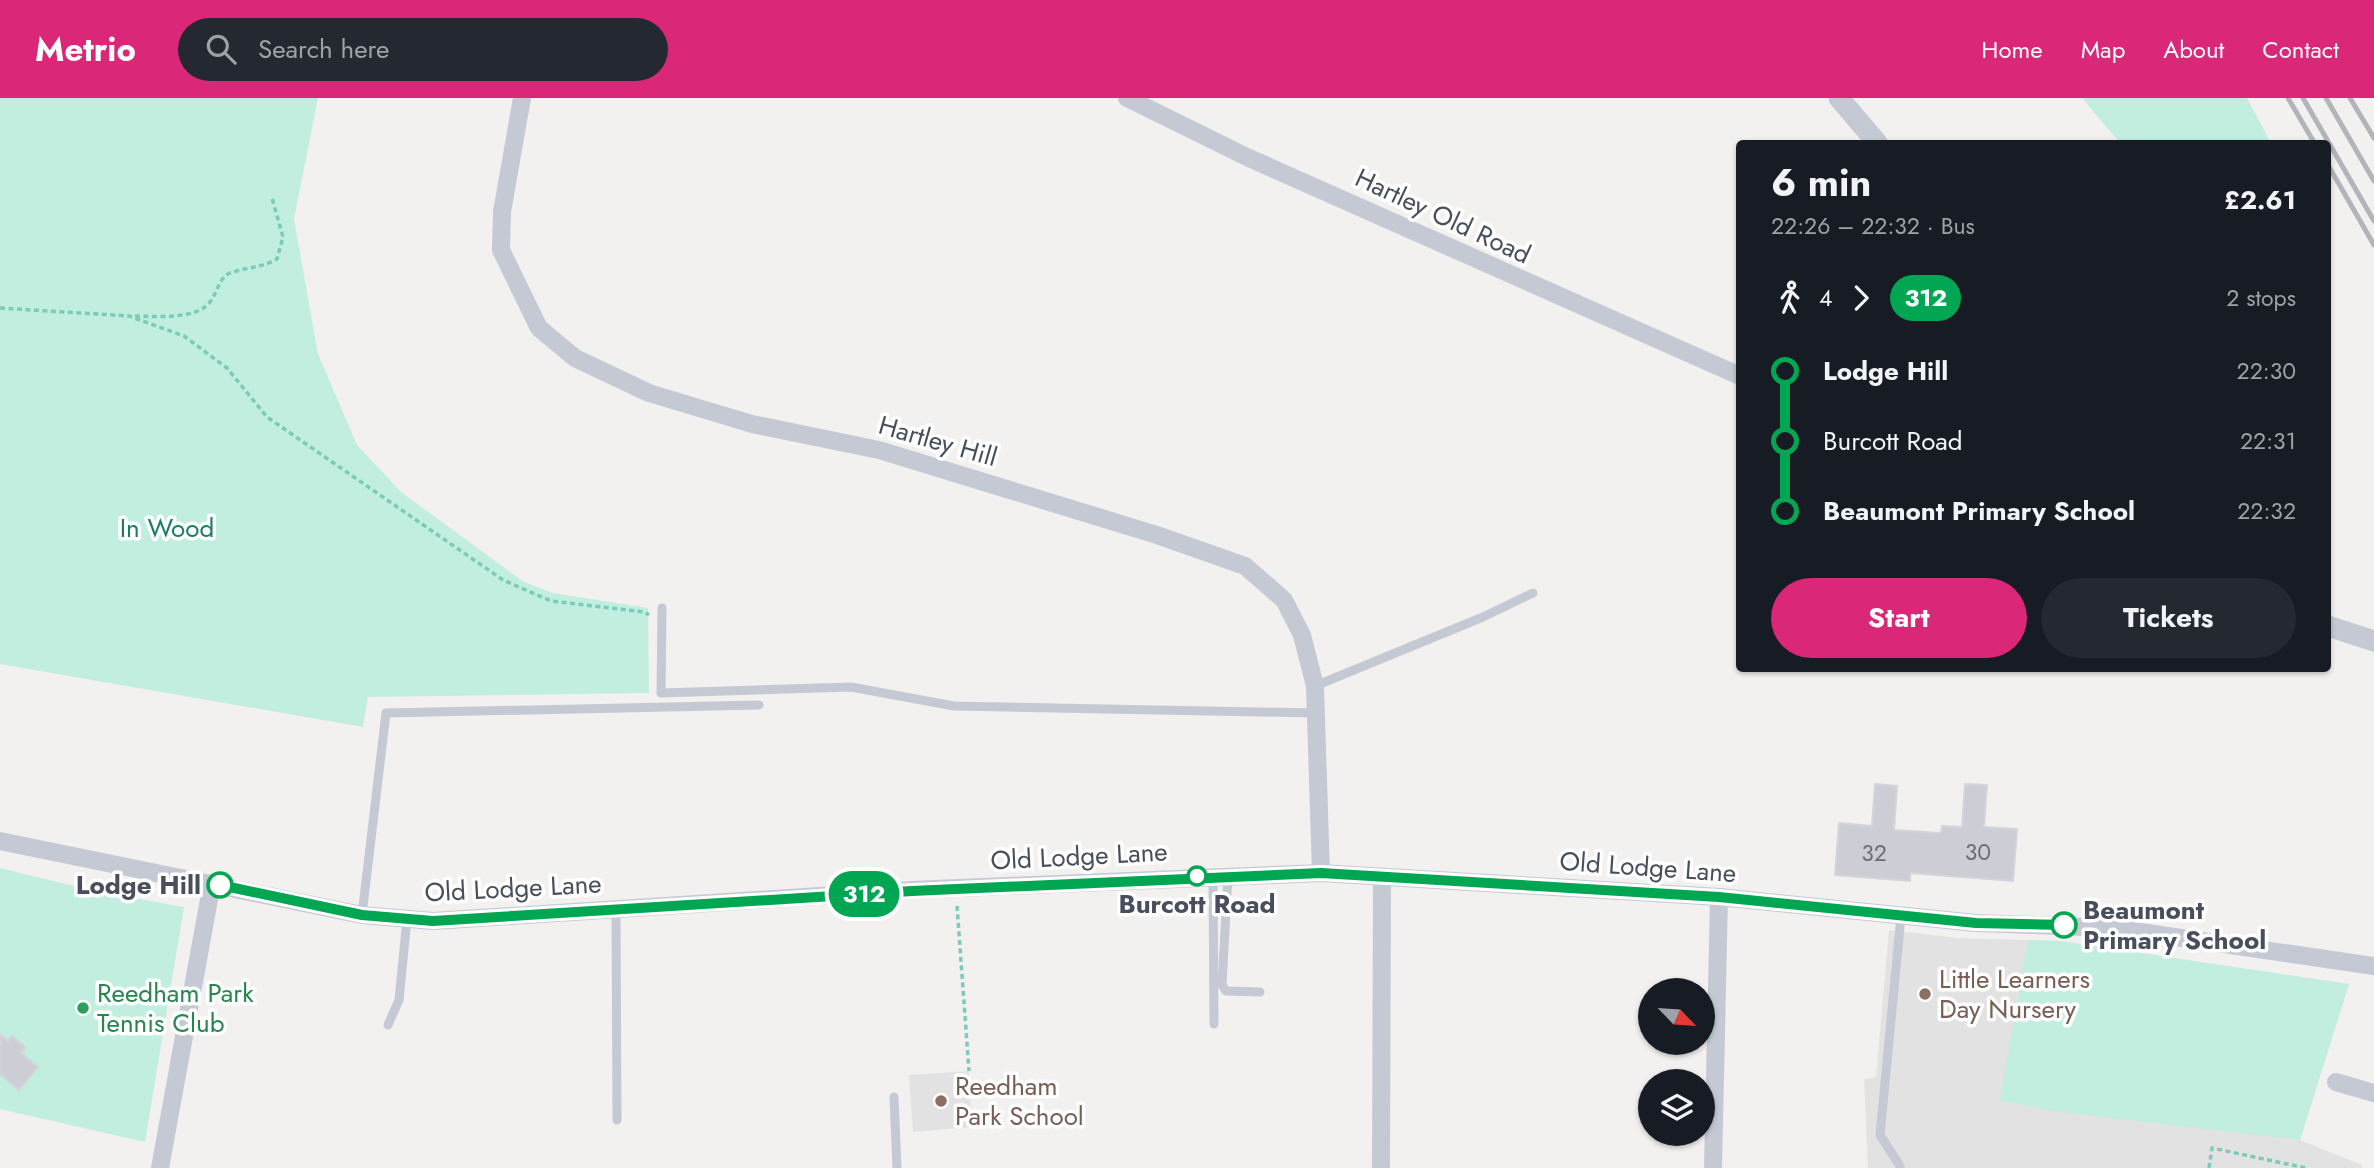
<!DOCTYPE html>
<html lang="en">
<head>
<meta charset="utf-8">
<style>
  :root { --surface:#171b24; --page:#242831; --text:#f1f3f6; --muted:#9ea1a6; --accent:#db2777 }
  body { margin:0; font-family:Jost,sans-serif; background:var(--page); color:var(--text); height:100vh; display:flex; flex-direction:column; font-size:26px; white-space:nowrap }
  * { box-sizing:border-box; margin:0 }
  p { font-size:23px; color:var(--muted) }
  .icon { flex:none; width:38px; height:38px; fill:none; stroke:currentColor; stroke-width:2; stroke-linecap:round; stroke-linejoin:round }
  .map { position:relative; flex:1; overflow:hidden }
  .side { position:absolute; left:1736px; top:42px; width:595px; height:532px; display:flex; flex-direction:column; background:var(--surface); border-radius:7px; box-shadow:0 2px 5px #0004 }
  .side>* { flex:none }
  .badge { padding:0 14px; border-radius:23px; font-size:24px; line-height:46px }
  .needle { width:46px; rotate:115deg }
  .fabs { position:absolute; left:1638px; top:880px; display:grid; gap:14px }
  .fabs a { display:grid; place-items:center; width:77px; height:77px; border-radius:50%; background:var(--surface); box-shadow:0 2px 5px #0004; font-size:35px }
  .map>.badge { position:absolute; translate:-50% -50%; box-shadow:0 0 0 4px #fff }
  .legs { display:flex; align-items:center; gap:10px; height:77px; padding:0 35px; font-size:23px }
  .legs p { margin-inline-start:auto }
  .summary { display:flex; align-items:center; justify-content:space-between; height:119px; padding:0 35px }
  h1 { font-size:38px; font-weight:700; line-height:52px }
  .cta { display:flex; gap:14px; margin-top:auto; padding:14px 35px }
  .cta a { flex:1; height:80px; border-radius:42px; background:var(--accent); color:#fff; font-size:28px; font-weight:700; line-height:80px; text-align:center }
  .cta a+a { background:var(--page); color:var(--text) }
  ul { padding:0 35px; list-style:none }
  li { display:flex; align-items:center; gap:24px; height:70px; font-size:26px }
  li i { display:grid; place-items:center; width:10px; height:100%; margin:0 9px; background:currentColor }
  li i::after { content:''; width:18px; height:18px; margin:-9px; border:5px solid; border-radius:50%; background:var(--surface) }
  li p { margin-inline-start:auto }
  li:first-child i { background:linear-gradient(#0000 50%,currentColor 0) }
  li:last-child i { background:linear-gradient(currentColor 50%,#0000 0) }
  header { display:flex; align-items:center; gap:42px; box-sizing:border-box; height:98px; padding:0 35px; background:var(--accent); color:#fff }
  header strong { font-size:33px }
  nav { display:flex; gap:38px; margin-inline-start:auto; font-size:24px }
  .search { width:490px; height:63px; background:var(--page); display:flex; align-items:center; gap:18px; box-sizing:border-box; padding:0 24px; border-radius:38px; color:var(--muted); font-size:26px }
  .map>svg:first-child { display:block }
  .education { fill:#e3e2e2 }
  .green { fill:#c1eede }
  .building { fill:#cdced5; stroke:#d4d5db; stroke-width:2 }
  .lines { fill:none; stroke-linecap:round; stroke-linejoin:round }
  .path { stroke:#7acbb8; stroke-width:3.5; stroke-dasharray:5 3.5; stroke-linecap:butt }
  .service { stroke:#c4c9d4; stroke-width:9 }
  .minor { stroke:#c4c9d4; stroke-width:18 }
  .tertiary { stroke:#c4c9d4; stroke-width:21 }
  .rail { stroke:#b3b4ba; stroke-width:5 }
  .line-1-casing { stroke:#fff; stroke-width:16 }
  .line-1 { stroke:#00a651; stroke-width:10 }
  .stop-1-dot { fill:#fff; stroke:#00a651; stroke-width:3.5 }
  .education-dot { fill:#8d6e63; stroke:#fff; stroke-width:2.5 }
  .leisure-dot { fill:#2e9e5b; stroke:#fff; stroke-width:2.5 }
  .labels { text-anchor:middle; stroke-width:7; stroke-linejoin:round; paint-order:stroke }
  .number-label { font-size:23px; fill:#6a6e7b }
  .street-label { font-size:26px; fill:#494e5d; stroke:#fff }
  .park-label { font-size:26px; fill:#1a7d65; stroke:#fff }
  .stop-label { font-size:26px; font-weight:bold; fill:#494e5d; stroke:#fff; text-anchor:end }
  .education-label { font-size:26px; fill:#785e54; stroke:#fff; text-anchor:start }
  .leisure-label { font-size:26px; fill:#27864d; stroke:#fff; text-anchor:start }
</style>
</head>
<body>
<header>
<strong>Metrio</strong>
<div class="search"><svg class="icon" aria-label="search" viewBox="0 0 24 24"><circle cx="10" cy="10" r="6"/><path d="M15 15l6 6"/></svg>Search here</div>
<nav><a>Home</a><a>Map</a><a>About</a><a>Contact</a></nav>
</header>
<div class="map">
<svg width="2374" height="1070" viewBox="0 0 2374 1070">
  <rect width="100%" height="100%" fill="#f3f1f0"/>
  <!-- education -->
  <g class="education">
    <path d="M1889,832l69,8 102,3 289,43 -49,156 62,25v3h-494l-4,-89 12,-2z"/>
    <path d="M969,973l3,56 -59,5 -4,-57z"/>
  </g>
  <!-- green -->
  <g class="green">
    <path d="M0,0h318l-24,121 24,135 39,91 44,47 123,90 29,11 95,15 1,85 -281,4 -5,30 -363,-63z"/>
    <path d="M2082,0h165l24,45h-151z"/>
    <path d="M0,770l90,22 94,17 -39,235 -145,-33z"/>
    <path d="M2028,842l32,1 289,43 -49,156 -232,-27 -68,-12z"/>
  </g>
  <!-- building -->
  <g class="building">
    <path d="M1875,686l22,2 -3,44 47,3 1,-7 20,1 3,-43 22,1 -3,42 33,2 -4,52 -103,-8v8l-75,-6 4,-52 33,3z"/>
    <path d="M0,936l8,7 4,-5 14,12 -5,5 17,14 -19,23 -19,-16z"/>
  </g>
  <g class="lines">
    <!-- path -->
    <g class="path">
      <path d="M0,210l129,8 55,20 43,32 40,49 236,163 48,21 93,11 5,3"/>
      <path d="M135,218c21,0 65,5 77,-17 6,-9 7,-21 18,-26 16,-6 32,-5 47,-14l6,-22 -11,-39"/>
      <path d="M957,808l12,165"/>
      <path d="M2209,1070l3,-20 94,20"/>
    </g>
    <!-- service -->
    <g class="service">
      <path d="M662,510l-1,85 190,-6 103,19 362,7"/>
      <path d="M1315,588l168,-69 50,-24"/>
      <path d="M1228,777l-6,110 4,6 34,1"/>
      <path d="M1213,778l1,148"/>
      <path d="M616,811l1,211"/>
      <path d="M362,817l24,-202 373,-8"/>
      <path d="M388,927l11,-25 8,-81"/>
      <path d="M894,999l3,71"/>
      <path d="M1900,1068l-20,-31 21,-219"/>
    </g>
    <!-- minor -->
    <g class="minor">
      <path d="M522,0l-20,114 -1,38 38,78 36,30 74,35 103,31 127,26 278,85 88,31 39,34 18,35 13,51 6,187"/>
      <path d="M1127,0l122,60 491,218"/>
      <path d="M0,743l362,74 71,6 479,-31 409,-17 398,24 257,26 137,5 261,38"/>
      <path d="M2336,984l38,11"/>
      <path d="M160,1070l52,-285"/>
      <path d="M1381,1070l1,-290"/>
      <path d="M1713,1070l6,-271"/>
    </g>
    <!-- tertiary -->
    <g class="tertiary">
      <path d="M1839,0l39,46"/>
      <path d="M2328,528l46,15"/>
    </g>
    <!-- rail -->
    <g class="rail">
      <path d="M2288,0l27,46"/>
      <path d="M2303,0l71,123"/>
      <path d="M2326,0l48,83"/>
      <path d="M2350,0l24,40"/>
      <path d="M2328,67l46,80"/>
    </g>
  </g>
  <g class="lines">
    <defs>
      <path id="line-1" d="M220,787l142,30 71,6 479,-30 409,-18 398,24 257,26 88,2"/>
    </defs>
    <!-- line-1 casing -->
    <use href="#line-1" class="line-1-casing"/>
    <!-- line-1 -->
    <use href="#line-1" class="line-1"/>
  </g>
  <!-- markers -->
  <g class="stop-1-dot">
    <circle cx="1197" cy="778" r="9"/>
    <circle cx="220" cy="787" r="12"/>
    <circle cx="2064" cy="827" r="12"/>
  </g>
  <g class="education-dot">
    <circle cx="1925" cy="896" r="7"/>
    <circle cx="941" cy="1003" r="7"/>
  </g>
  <circle class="leisure-dot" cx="83" cy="910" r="7"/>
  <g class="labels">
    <!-- number labels -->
    <g class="number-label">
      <text x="1978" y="762">30</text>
      <text x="1874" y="763">32</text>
    </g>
    <!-- street labels -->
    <g class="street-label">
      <text transform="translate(1443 118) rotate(25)" y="9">Hartley Old Road</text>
      <text transform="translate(938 343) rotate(16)" y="9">Hartley Hill</text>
      <text transform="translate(1079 758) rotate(-3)" y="9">Old Lodge Lane</text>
      <text transform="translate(1648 769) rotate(4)" y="9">Old Lodge Lane</text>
      <text transform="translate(513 790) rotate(-3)" y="9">Old Lodge Lane</text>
    </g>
    <!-- park labels -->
    <g class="park-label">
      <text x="167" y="439">In Wood</text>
    </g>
    <!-- stop labels -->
    <g class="stop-label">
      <text x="201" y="796">Lodge Hill</text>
      <text x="1197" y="815" text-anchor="middle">Burcott Road</text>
      <text x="2083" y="821" text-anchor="start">Beaumont<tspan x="2083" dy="30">Primary School</tspan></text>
    </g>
    <!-- education labels -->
    <g class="education-label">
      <text x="1939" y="890">Little Learners<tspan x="1939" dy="30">Day Nursery</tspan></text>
      <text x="955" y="997">Reedham<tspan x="955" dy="30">Park School</tspan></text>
    </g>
    <!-- leisure labels -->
    <g class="leisure-label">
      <text x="97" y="904">Reedham Park<tspan x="97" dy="30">Tennis Club</tspan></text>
    </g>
  </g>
</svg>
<div class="fabs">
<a><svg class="needle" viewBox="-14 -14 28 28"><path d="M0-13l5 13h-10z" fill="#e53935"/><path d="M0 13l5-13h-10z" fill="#9ea1a6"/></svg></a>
<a><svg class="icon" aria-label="layers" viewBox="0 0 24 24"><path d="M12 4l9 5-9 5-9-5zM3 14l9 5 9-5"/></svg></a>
</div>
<b class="badge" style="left:864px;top:796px;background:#00a651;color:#fff">312</b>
<section class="side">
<div class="summary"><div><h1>6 min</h1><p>22:26 – 22:32 · Bus</p></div><b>£2.61</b></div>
<div class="legs"><svg class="icon" aria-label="walk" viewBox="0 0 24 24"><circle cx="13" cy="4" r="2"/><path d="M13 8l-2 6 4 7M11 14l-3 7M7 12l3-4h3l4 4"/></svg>4<svg class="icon" aria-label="forward" viewBox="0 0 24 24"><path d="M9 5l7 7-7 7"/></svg><b class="badge" style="background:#00a651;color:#fff">312</b><p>2 stops</p></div>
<ul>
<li><i style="color:#00a651"></i><b>Lodge Hill</b><p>22:30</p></li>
<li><i style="color:#00a651"></i><span>Burcott Road</span><p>22:31</p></li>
<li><i style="color:#00a651"></i><b>Beaumont Primary School</b><p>22:32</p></li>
</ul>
<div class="cta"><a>Start</a><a>Tickets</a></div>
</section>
</div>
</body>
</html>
